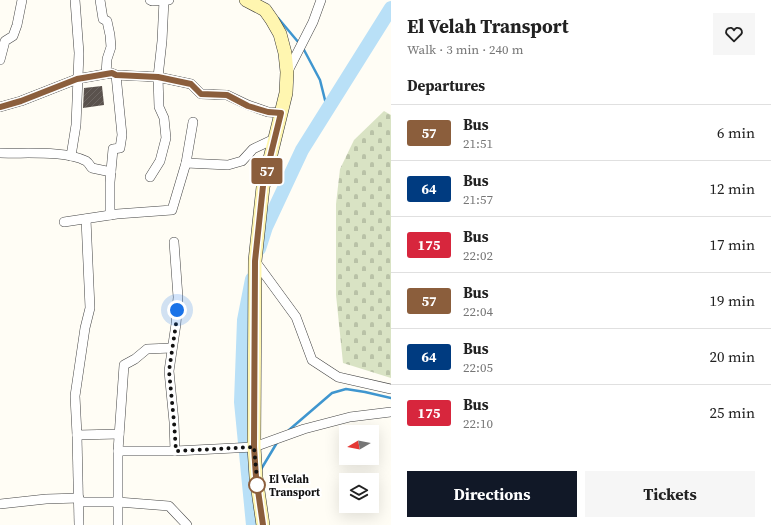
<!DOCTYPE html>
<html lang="en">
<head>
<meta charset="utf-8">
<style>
  :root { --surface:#fff; --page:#f6f6f6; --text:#222; --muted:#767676; --line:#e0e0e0; --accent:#111827 }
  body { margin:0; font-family:"Source Serif 4",serif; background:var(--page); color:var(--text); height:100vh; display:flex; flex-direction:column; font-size:15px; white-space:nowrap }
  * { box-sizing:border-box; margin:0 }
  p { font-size:13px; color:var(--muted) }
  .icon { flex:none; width:22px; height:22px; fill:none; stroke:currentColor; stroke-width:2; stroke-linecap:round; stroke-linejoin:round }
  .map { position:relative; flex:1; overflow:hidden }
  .details { display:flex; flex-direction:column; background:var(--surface); width:380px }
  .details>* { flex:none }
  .badge { padding:0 8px; border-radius:3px; font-size:14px; line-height:26px }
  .needle { width:26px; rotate:260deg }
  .buttons { position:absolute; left:339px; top:425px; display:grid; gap:8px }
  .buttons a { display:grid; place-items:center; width:40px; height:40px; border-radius:0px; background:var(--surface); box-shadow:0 4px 16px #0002; font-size:20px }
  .you { position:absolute; width:20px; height:20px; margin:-10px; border:3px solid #fff; border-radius:50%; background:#1a73e8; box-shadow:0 0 0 6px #1a73e833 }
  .map>.badge { position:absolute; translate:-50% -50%; box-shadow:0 0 0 2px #fff }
  h2 { padding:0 16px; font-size:15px; line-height:36px }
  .round { display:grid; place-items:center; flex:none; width:42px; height:42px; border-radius:0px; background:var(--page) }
  .summary { display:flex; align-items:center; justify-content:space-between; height:68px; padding:0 16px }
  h1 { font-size:19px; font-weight:700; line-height:30px }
  .primary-button { display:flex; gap:8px; margin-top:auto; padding:8px 16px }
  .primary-button a { flex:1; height:46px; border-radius:0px; background:var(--accent); color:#fff; font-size:16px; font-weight:700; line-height:46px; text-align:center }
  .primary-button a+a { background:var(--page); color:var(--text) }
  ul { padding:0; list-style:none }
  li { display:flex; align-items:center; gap:12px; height:56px; padding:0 16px; border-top:1px solid var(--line) }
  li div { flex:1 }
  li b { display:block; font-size:15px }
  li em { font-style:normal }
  li .badge { min-width:44px; font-weight:700; text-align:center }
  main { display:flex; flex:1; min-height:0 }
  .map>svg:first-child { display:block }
  .cemetery { fill:url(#cemetery-stones) }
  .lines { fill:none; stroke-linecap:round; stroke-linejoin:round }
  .stream { stroke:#3f96cf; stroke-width:2.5 }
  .river { stroke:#b9e0f7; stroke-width:14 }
  .building { fill:url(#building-hatch) }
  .minor-casing { stroke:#444; stroke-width:10 }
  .secondary-casing { stroke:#333; stroke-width:14 }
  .minor { stroke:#fff; stroke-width:9 }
  .secondary { stroke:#fff6b0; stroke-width:13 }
  .line-casing { stroke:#fff; stroke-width:9 }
  .line { stroke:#8b5e3c; stroke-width:6 }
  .walk { stroke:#111; stroke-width:4; stroke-dasharray:0 7.2 }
  .stop-dot { fill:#fff; stroke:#8b5e3c; stroke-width:2 }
  .labels { text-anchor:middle; stroke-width:4; stroke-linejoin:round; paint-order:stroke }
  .stop-label { font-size:11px; font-weight:bold; fill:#111; stroke:#fff; text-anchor:start }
</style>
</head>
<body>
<main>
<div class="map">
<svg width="391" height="525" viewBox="0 0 391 525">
  <defs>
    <pattern id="cemetery-stones" width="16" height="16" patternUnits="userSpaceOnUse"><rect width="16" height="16" fill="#d9e3c4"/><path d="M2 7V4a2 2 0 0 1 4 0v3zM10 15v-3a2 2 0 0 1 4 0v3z" fill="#b9c2a7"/></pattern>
    <pattern id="building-hatch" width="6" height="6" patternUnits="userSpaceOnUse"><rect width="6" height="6" fill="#5a524d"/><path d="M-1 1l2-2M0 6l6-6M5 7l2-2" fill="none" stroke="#6d6662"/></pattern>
  </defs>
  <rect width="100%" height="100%" fill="#fffdf5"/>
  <!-- cemetery -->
  <path class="cemetery" d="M384,111l7,4v263l-48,-15 -7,-68v-91l4,-35 14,-29z"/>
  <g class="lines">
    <!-- stream -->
    <g class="stream">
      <path d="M278,18l21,25"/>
      <path d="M303,48l17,32 7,28"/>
      <path d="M289,430l43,-37 14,-4 19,3 26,6"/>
      <path d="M260,471l18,-30"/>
      <path d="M249,493l3,-7"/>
    </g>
    <!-- river -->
    <g class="river">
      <path d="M259,249l7,-22 36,-77 89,-142"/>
      <path d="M252,279l-8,41 -3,82 12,123"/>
    </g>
  </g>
  <!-- building -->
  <path class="building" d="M102,86l2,19 -21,3 1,-20z"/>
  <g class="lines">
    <defs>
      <g id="minor">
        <path d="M100,0l3,19 4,2 3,14 1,12 -4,12 -1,15"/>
        <path d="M150,0l2,1 17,-1"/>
        <path d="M0,60l5,-19 8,-5 4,-11 5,-25"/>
        <path d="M288,71l25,-49 8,-22"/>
        <path d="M0,107l21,-6 56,-22 34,-6 5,2 42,2 33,7 10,10 26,1 21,10 20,7 13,1"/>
        <path d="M0,153c24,1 65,-3 86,8 3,2 4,5 6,7l19,4"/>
        <path d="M71,156l5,-31 3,-72 -4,-53"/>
        <path d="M186,163l7,-41"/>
        <path d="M150,177l10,-16 6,-23 -2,-20 -5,-11 -1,-30 4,-36 2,-41"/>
        <path d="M110,215v-33l3,-33 7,-1 2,-13 -6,-60"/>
        <path d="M86,219l4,89 -5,20 -10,68 2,39 42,-1"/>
        <path d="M64,222l53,-8 55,-4 14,-47 42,2 14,-4 11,-12 21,-10"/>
        <path d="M174,242l4,55 -2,27 -7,47 5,51 1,29"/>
        <path d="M255,261l41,56 16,43 26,17 53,12"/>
        <path d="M77,435l2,90"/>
        <path d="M118,451h57l79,-4 50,-18 46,-12 41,-5"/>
        <path d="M79,502h39l51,4 18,19"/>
        <path d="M0,504l46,-5 33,-1"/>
        <path d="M118,525v-74l6,-86 11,-6 12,-10 25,-1"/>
      </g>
      <path id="secondary" d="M246,0l19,10 7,10 8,14 5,19 2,19 -1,21 -23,94 -8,74 -1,186 2,30 7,48"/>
    </defs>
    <!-- minor casing -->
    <use href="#minor" class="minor-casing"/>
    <!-- secondary casing -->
    <use href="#secondary" class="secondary-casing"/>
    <!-- minor -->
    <use href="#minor" class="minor"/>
    <!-- secondary -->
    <use href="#secondary" class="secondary"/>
  </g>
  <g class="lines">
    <defs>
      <path id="line" d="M0,107l21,-6 56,-22 35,-6 4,2 42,2 33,7 10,10 26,1 21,11 20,6 13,1 -18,73 -8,75 -1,186 2,30 7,48"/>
    </defs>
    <!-- line casing -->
    <use href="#line" class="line-casing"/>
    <!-- line -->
    <use href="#line" class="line"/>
    <!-- walk -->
    <path class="walk" d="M177,310l-1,14 -7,47 5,51 2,29 78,-4 4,43 -1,-5"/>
  </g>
  <!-- markers -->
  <circle class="stop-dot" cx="257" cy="485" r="8"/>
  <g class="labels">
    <!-- stop labels -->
    <g class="stop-label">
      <text x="269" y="483">El Velah<tspan x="269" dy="13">Transport</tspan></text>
    </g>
  </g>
</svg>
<div class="buttons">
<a><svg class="needle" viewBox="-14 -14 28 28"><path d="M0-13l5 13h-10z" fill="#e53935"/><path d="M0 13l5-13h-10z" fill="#767676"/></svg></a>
<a><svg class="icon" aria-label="layers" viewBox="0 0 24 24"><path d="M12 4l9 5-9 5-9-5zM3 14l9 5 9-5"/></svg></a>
</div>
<div class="you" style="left:177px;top:310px"></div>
<b class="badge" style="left:267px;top:171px;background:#8b5e3c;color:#fff">57</b>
</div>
<section class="details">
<div class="summary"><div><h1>El Velah Transport</h1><p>Walk · 3 min · 240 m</p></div><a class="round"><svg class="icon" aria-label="heart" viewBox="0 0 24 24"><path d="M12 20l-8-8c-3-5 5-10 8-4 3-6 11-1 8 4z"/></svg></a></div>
<h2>Departures</h2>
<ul>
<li><span class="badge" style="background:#8b5e3c;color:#fff">57</span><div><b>Bus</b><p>21:51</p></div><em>6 min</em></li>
<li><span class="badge" style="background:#003b80;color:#fff">64</span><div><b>Bus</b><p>21:57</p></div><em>12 min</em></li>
<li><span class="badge" style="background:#d7263d;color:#fff">175</span><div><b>Bus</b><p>22:02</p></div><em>17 min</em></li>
<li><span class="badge" style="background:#8b5e3c;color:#fff">57</span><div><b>Bus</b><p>22:04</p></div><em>19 min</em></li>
<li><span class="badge" style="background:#003b80;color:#fff">64</span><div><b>Bus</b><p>22:05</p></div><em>20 min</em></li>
<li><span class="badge" style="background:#d7263d;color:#fff">175</span><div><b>Bus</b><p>22:10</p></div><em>25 min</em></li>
</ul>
<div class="primary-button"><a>Directions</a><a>Tickets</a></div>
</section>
</main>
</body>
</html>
